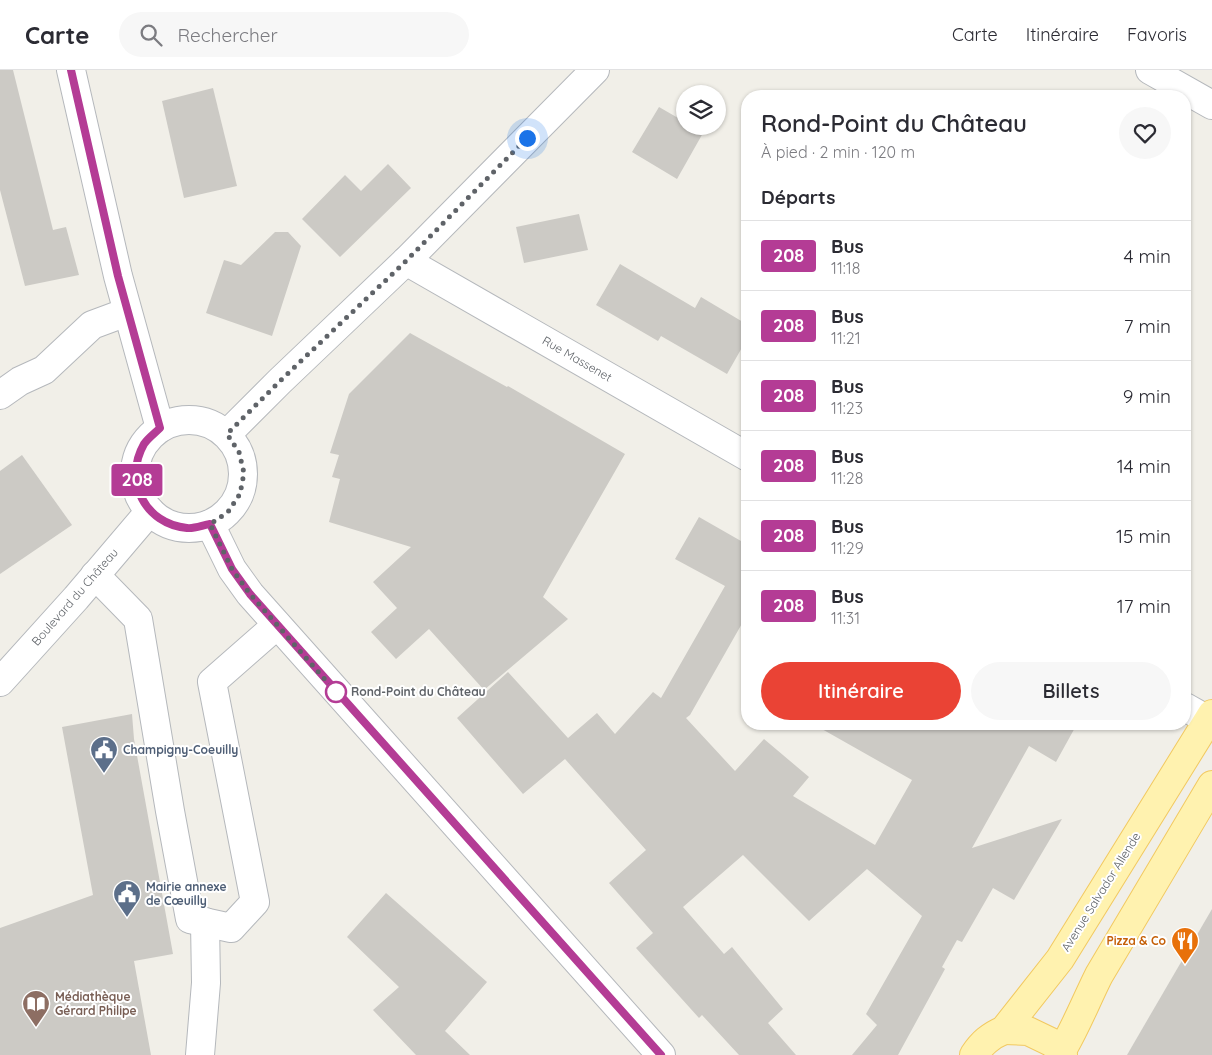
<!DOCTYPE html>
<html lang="fr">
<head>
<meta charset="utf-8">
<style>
  :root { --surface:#fff; --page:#f7f7f7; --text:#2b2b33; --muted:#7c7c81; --line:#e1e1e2; --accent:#ea4335 }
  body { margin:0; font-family:Quicksand,sans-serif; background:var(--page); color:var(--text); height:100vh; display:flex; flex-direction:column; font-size:19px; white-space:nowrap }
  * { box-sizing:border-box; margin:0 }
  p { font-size:16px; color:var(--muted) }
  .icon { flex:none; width:28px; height:28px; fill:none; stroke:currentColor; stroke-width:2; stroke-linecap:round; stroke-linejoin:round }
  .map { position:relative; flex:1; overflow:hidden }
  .drawer { position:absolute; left:741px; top:20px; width:450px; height:640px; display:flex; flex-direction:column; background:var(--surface); border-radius:20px; box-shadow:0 1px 4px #0004 }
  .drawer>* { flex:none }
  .badge { padding:0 10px; border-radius:4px; font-size:18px; line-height:32px }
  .buttons { position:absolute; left:676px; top:15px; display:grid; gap:10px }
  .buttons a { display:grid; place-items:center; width:50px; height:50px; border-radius:50%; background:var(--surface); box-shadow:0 1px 4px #0004; font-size:25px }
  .you { position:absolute; width:25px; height:25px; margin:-12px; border:4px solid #fff; border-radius:50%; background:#1a73e8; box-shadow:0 0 0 8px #1a73e833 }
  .map>.badge { position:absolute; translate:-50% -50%; box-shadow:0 0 0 2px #fff }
  h2 { padding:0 20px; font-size:19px; line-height:45px }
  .round { display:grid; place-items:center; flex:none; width:52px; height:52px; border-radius:26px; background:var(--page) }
  .summary { display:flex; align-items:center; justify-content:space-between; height:85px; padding:0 20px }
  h1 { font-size:24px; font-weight:600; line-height:38px }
  .button { display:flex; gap:10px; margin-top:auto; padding:10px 20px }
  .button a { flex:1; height:58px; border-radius:30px; background:var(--accent); color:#fff; font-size:20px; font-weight:600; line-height:58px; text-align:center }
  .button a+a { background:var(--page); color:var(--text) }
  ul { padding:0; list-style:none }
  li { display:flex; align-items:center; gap:15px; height:70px; padding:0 20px; border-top:1px solid var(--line) }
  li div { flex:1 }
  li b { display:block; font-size:19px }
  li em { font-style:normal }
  li .badge { min-width:55px; font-weight:700; text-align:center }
  header { display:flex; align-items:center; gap:30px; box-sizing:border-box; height:70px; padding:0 25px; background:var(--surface); border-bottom:1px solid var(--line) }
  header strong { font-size:24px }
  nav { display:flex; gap:28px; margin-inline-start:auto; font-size:18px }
  .search { width:350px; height:45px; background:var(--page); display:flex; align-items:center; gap:12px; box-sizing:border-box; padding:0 18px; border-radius:28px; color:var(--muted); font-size:19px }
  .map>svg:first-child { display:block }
  .building { fill:#cccac5 }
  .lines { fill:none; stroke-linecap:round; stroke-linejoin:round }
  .minor-casing { stroke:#b5b8bc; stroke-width:30 }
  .major-casing { stroke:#f2c960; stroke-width:30 }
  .minor { stroke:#fff; stroke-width:28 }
  .major { stroke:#fff2af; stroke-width:28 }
  .line-casing { stroke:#fff; stroke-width:11 }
  .line { stroke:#b43c95; stroke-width:8 }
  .walk { stroke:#5f6368; stroke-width:5; stroke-dasharray:0 9 }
  .stop-dot { fill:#fff; stroke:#b43c95; stroke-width:2.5 }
  .labels { text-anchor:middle; stroke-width:4; stroke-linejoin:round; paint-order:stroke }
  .street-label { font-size:12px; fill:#5f6368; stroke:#fff }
  .stop-label { font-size:12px; font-weight:bold; fill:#5f6368; stroke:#fff; text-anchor:start }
  .service-label { font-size:12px; font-weight:bold; fill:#4e5e75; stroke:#fff; text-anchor:start }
  .food-label { font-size:12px; font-weight:bold; fill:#c56008; stroke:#fff; text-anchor:end }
  .education-label { font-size:12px; font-weight:bold; fill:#785e54; stroke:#fff; text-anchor:start }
</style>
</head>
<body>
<header>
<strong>Carte</strong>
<div class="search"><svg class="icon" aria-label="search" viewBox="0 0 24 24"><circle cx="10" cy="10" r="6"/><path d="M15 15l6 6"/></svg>Rechercher</div>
<nav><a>Carte</a><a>Itinéraire</a><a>Favoris</a></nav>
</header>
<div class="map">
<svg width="1212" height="985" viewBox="0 0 1212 985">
  <rect width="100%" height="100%" fill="#f1efe8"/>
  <!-- building -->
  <g class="building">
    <path d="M0,0h13l40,160 13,-3 13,48 -54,11 -25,-96z"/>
    <path d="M213,18l24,98 -53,12 -22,-97z"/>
    <path d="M659,37l26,15v4h7l11,7 -26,46 -45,-27z"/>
    <path d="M388,94l23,24 -71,69 -38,-38 43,-44 16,16z"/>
    <path d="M579,144l9,36 -64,13 -8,-36z"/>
    <path d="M275,162h13l13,14 -29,90 -66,-23 18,-53 17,5z"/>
    <path d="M620,194l75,44 6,-11 47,28v12l-21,37 -66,-38 -3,5 -62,-36z"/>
    <path d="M410,263l97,54 1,-1 117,68 -82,143 25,22 -84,71 -55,-61 -33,30 -25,-27 26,-24 -24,-26 38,-35 -82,-25 11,-43 -8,-2 7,-22 -9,-2 19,-59z"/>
    <path d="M22,385l50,70 -72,49v-103z"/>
    <path d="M699,447l49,28v68l-58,102 -4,3 49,53 29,-32 45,38 -16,19 82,49 37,-65 -99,-56h264l-21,38 -27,-16 -57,102 90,-29 -48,81 -21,-12 -31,54 -5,-2 -15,27 3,2 -47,86h-46l25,-30 -11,-11 56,-98 -55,-47 -58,52 -66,-66 -60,52 41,47 8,-7 51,62 -15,14 28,32h-57l-37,-40 -3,3 -63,-70 17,-15 -44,-50 37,-33 -81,-91 -42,35 -66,-76 51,-46 60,66 29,-25 18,21 38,-42 8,6 64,-112 -50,-27z"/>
    <path d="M132,644l2,25 39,215 -39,7 17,94h-151v-127l93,-33 -31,-168z"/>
    <path d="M386,823l101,89 -42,49 25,24h-54l-43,-45 26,-23 -52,-50z"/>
    <path d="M1212,839v146h-85l18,-31z"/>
  </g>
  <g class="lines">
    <defs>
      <g id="minor">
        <path d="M71,0l47,206 42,152"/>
        <path d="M1150,0l62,35"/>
        <path d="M406,191l342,196"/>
        <path d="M0,325l20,-14 24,-11 48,-45 35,-13"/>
        <circle cx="189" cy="404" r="54"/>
        <path d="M227,364l53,-53 126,-120 189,-191"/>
        <path d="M210,454l22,45 18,25 411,461"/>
        <path d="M95,505l43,44 32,192 20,108 41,9 24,-26 -43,-220 65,-57"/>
        <path d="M0,612l76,-84 74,-87"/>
        <path d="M1185,637l23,13"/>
        <path d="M200,985l6,-72 -1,-61"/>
      </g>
      <g id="major">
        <path d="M1004,960l24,1 25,12 10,12"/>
        <path d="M1061,982c15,-25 25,-51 38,-77l113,-190"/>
        <path d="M974,985c8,-12 16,-19 30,-25l56,-71 152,-245"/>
      </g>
    </defs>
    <!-- minor casing -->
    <use href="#minor" class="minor-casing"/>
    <!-- major casing -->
    <use href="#major" class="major-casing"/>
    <!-- minor -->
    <use href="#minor" class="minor"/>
    <!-- major -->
    <use href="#major" class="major"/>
  </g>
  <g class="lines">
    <defs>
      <path id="line" d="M71,0l47,206 42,152c-5,5 -12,10 -16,16 -21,37 1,80 43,84 7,1 16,-3 23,-4l22,45 18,25 411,461"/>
    </defs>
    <!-- line casing -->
    <use href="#line" class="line-casing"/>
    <!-- line -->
    <use href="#line" class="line"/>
    <!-- walk -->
    <path class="walk" d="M336,622l-86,-98 -18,-25 -22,-45 18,-12 12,-18 4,-21 -5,-21 -12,-18 53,-53 126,-120 121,-123"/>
  </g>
  <!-- icons -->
  <defs>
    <symbol id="civic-pin" viewBox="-11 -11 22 30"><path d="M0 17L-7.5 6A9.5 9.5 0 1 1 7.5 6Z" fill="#5c6f8a" stroke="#fff"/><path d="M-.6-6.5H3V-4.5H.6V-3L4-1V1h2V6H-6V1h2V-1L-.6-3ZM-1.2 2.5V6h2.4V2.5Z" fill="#fff"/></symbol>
    <symbol id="restaurant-pin" viewBox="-11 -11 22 30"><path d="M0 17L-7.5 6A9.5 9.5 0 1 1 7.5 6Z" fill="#e8710a" stroke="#fff"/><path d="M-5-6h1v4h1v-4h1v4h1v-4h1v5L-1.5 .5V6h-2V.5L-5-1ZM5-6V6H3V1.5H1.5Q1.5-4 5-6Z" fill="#fff"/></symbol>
    <symbol id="library-pin" viewBox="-11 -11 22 30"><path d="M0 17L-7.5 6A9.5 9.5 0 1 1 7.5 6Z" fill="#8d6e63" stroke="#fff"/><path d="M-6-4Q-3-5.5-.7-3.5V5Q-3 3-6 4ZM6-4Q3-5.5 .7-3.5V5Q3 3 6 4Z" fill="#fff"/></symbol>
  </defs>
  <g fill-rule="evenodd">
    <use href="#civic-pin" x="88" y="664" width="32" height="43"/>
    <use href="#civic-pin" x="111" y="808" width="32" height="43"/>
    <use href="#restaurant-pin" x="1169" y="855" width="32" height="43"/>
    <use href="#library-pin" x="20" y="918" width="32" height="43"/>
  </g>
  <!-- markers -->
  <circle class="stop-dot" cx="336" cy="622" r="10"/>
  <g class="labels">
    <!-- street labels -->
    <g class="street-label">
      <text transform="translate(577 289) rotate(30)" y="4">Rue Massenet</text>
      <text transform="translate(75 527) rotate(-49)" y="4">Boulevard du Château</text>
      <text transform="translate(1101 822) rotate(-58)" y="4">Avenue Salvador Allende</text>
    </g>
    <!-- stop labels -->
    <g class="stop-label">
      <text x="351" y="626">Rond-Point du Château</text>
    </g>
    <!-- service labels -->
    <g class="service-label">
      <text x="123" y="684">Champigny-Coeuilly</text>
      <text x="146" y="821">Mairie annexe<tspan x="146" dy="14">de Cœuilly</tspan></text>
    </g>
    <!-- food labels -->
    <g class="food-label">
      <text x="1166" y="875">Pizza &amp; Co</text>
    </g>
    <!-- education labels -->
    <g class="education-label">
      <text x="55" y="931">Médiathèque<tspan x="55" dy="14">Gérard Philipe</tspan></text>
    </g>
  </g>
</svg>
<div class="buttons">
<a><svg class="icon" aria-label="layers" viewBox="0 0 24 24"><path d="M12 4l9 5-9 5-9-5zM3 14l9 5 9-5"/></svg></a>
</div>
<div class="you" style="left:527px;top:68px"></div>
<b class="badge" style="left:137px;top:410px;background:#b43c95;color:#fff">208</b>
<section class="drawer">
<div class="summary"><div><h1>Rond-Point du Château</h1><p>À pied · 2 min · 120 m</p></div><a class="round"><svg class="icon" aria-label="heart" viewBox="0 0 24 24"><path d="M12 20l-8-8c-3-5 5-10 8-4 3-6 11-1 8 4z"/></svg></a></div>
<h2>Départs</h2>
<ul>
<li><span class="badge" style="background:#b43c95;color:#fff">208</span><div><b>Bus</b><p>11:18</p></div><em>4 min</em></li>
<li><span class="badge" style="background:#b43c95;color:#fff">208</span><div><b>Bus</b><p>11:21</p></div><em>7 min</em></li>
<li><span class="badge" style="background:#b43c95;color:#fff">208</span><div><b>Bus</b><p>11:23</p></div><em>9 min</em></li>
<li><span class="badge" style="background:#b43c95;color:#fff">208</span><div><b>Bus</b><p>11:28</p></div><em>14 min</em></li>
<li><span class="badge" style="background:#b43c95;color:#fff">208</span><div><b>Bus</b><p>11:29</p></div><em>15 min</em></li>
<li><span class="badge" style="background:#b43c95;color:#fff">208</span><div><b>Bus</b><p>11:31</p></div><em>17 min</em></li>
</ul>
<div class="button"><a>Itinéraire</a><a>Billets</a></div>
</section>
</div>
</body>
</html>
